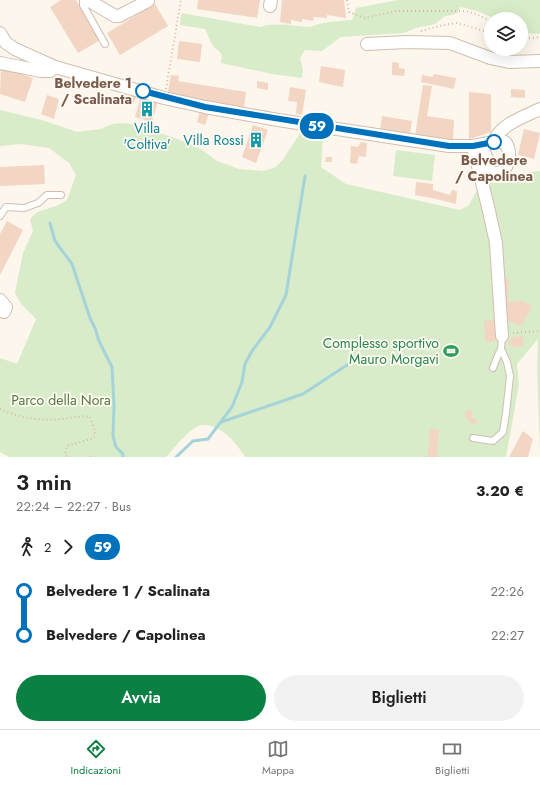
<!DOCTYPE html>
<html lang="it">
<head>
<meta charset="utf-8">
<style>
  :root { --surface:#fff; --page:#f2f2f2; --text:#222; --muted:#767676; --line:#e0e0e0; --accent:#0b8043 }
  body { margin:0; font-family:Jost,sans-serif; background:var(--page); color:var(--text); height:100vh; display:flex; flex-direction:column; font-size:15px; white-space:nowrap }
  * { box-sizing:border-box; margin:0 }
  p { font-size:13px; color:var(--muted) }
  .icon { flex:none; width:22px; height:22px; fill:none; stroke:currentColor; stroke-width:2; stroke-linecap:round; stroke-linejoin:round }
  .map { position:relative; height:457px; overflow:hidden }
  .details { display:flex; flex-direction:column; background:var(--surface); flex:1 }
  .details>* { flex:none }
  .badge { padding:0 8px; border-radius:13px; font-size:14px; line-height:26px }
  .tools { position:absolute; left:484px; top:12px; display:grid; gap:8px }
  .tools a { display:grid; place-items:center; width:44px; height:44px; border-radius:50%; background:var(--surface); box-shadow:0 4px 16px #0002; font-size:20px }
  .map>.badge { position:absolute; translate:-50% -50%; box-shadow:0 0 0 2px #fff }
  .legs { display:flex; align-items:center; gap:6px; height:44px; padding:0 16px; font-size:13px }
  .legs p { margin-inline-start:auto }
  .overview { display:flex; align-items:center; justify-content:space-between; height:68px; padding:0 16px }
  h1 { font-size:22px; font-weight:600; line-height:30px }
  .cta { display:flex; gap:8px; margin-top:auto; padding:8px 16px }
  .cta a { flex:1; height:46px; border-radius:24px; background:var(--accent); color:#fff; font-size:16px; font-weight:600; line-height:46px; text-align:center }
  .cta a+a { background:var(--page); color:var(--text) }
  ul { padding:0 16px; list-style:none }
  li { display:flex; align-items:center; gap:14px; height:44px; font-size:15px }
  li i { display:grid; place-items:center; width:6px; height:100%; margin:0 5px; background:currentColor }
  li i::after { content:''; width:10px; height:10px; margin:-5px; border:3px solid; border-radius:50%; background:var(--surface) }
  li p { margin-inline-start:auto }
  li:first-child i { background:linear-gradient(#0000 50%,currentColor 0) }
  li:last-child i { background:linear-gradient(currentColor 50%,#0000 0) }
  .tabs { display:flex; justify-content:space-around; align-items:center; height:56px; border-top:1px solid var(--line); background:var(--surface); font-size:11px; color:var(--muted) }
  .tabs a { display:grid; justify-items:center; gap:2px }
  .tabs .active { color:var(--accent) }
  .map>svg:first-child { display:block }
  .green { fill:#d8ecc9 }
  .lines { fill:none; stroke-linecap:round; stroke-linejoin:round }
  .stream { stroke:#a5d3da; stroke-width:3 }
  .building { fill:#f3d5c3 }
  .service-casing { stroke:#d1beb0; stroke-width:8 }
  .minor-casing { stroke:#d1beb0; stroke-width:14 }
  .path { stroke:#d9b8a5; stroke-width:2; stroke-dasharray:1 3; stroke-linecap:butt }
  .service { stroke:#fff; stroke-width:6 }
  .minor { stroke:#fff; stroke-width:12 }
  .line-1-casing { stroke:#fff; stroke-width:9 }
  .line-1 { stroke:#0072bc; stroke-width:6 }
  .stop-1-dot { fill:#fff; stroke:#0072bc; stroke-width:2 }
  .labels { text-anchor:middle; stroke-width:3.5; stroke-linejoin:round; paint-order:stroke }
  .stop-label { font-size:14px; font-weight:bold; fill:#7a5c4d; stroke:#fffaf3; text-anchor:end }
  .culture-label { font-size:14px; fill:#0d838f; stroke:#fffaf3 }
  .leisure-label { font-size:14px; fill:#27864d; stroke:#fffaf3; text-anchor:end }
  .park-label { font-size:14px; fill:#537a41; stroke:#fffaf3 }
</style>
</head>
<body>
<div class="map">
<svg width="540" height="457" viewBox="0 0 540 457">
  <rect width="100%" height="100%" fill="#fdf6ec"/>
  <!-- green -->
  <g class="green">
    <path d="M398,0h142v34l-15,-1 -4,-2v-12h-25l-19,-8 -17,-4 -3,6 -13,4 -9,7 -19,4 -12,5 -63,4 -19,14 -17,-1 -5,8 3,12 -1,8 -30,-4 -51,-11c3,-14 -4,-10 -9,-19 -3,-4 -4,-10 -7,-15l-25,-4 1,-12 80,14c12,-5 34,-1 47,0 5,0 11,-4 16,-4 9,-2 19,-2 28,-3l4,-12z"/>
    <path d="M0,110l42,10 35,12 24,-3 11,-5 13,-1 11,2 42,14 23,10 16,12 22,8 25,2 12,-4 8,-9 16,-25 9,-1 14,3 -2,32 25,17 114,26 9,-5 8,-15 9,-7h20l23,-11 11,-1v283l-3,-86 1,-29 -21,25 2,21 -13,72h-261c-8,-14 -28,-37 -47,-31 -10,4 -24,23 -32,31h-157l-9,-5v-94l17,6 19,-45 -15,-15 -6,-11 8,-40 10,-22 -3,-12 7,-7 19,-6 11,-6 9,-25 -7,-12 -20,-15 -29,-4 -20,2z"/>
    <path d="M396,150l39,5 -3,26 -39,-5z"/>
  </g>
  <g class="lines">
    <!-- stream -->
    <g class="stream">
      <path d="M50,223l5,18 17,23 18,54 5,10 4,13 13,26 2,38 -1,31 3,11 7,7v3"/>
      <path d="M221,422l82,-28 47,-31"/>
      <path d="M176,457l17,-16 15,-2 24,-32 10,-25 3,-18 7,-13 18,-24 16,-32 19,-119"/>
    </g>
  </g>
  <!-- building -->
  <g class="building">
    <path d="M61,0h15l24,40 -22,13 -28,-46z"/>
    <path d="M198,0h62l-3,18 -60,-9z"/>
    <path d="M282,0h62l2,18 -19,-3v3l-13,-1 -1,4 -11,-2v3l-11,-2v4l-11,-2z"/>
    <path d="M155,4l13,22 -48,29 -13,-22z"/>
    <path d="M179,41l23,3 -2,18 -23,-3z"/>
    <path d="M392,62l7,1v5l6,1 -1,7 -12,-1z"/>
    <path d="M321,66l24,4 -2,17 -24,-5z"/>
    <path d="M1,67l32,11 -8,24 -25,-8z"/>
    <path d="M434,74l22,4 -2,11 -33,-7 1,-7 10,2z"/>
    <path d="M171,75l8,1 -1,5 68,11 -2,17 -77,-13z"/>
    <path d="M257,81l11,2v7l-11,-2z"/>
    <path d="M423,85l9,1 -5,30 27,4 -1,22 -38,-6z"/>
    <path d="M290,87l16,3 -4,25 -6,-1 1,-12 -9,-1z"/>
    <path d="M511,89l14,1v8l-14,-1z"/>
    <path d="M469,92l22,2v38l-22,7z"/>
    <path d="M129,94l7,1 -2,8 -8,-3z"/>
    <path d="M47,95l12,4 -5,20 -13,-5z"/>
    <path d="M141,96l17,5 -6,21 -17,-5z"/>
    <path d="M200,111l9,3 -4,11 -8,-3z"/>
    <path d="M382,116l30,5 -2,14 -30,-5z"/>
    <path d="M253,125l15,5 -12,33 -14,-6z"/>
    <path d="M524,129l16,4 -6,26 -16,-4z"/>
    <path d="M361,142l6,1 -1,14 -7,-1 -2,8 -7,-1 1,-17 7,1z"/>
    <path d="M326,157h6v5h-7z"/>
    <path d="M44,165l1,19 -45,2v-19z"/>
    <path d="M416,182l17,2v6l17,5 2,-5 5,1 -1,13 -24,-6 -17,-3z"/>
    <path d="M7,221l16,9 -23,45v-41z"/>
    <path d="M501,278l8,1 -1,23 15,-1 9,5 -10,20 -19,-7z"/>
    <path d="M496,320l1,21 -12,1 -1,-21z"/>
    <path d="M523,336l1,10 -12,1v-2h-3l-1,-4 3,-1v-3z"/>
    <path d="M465,411h7v8h4v5l-7,-1v-4l-4,-1z"/>
    <path d="M430,429l9,1 -2,27h-9z"/>
    <path d="M523,431l10,8 -5,18h-19z"/>
  </g>
  <g class="lines">
    <defs>
      <g id="service">
        <path d="M83,0v5l22,39"/>
        <path d="M0,216l6,-9 18,1 14,-5 9,-8h14"/>
        <path d="M493,368l5,-13 3,-6"/>
        <path d="M473,438l20,3 10,-9 3,-19 4,-37 -3,-14 -6,-13 1,-13"/>
      </g>
      <g id="minor">
        <path d="M88,0l27,16h4l29,-15"/>
        <path d="M270,6l1,-6"/>
        <path d="M0,33l6,10 9,6 40,18 109,31 41,9 73,13 171,26h24l21,-4c6,-18 30,-25 46,-33"/>
        <path d="M367,44l40,-2 43,1 40,15 19,4 31,-1"/>
        <path d="M0,63l41,8h9l5,-4"/>
        <path d="M473,146l16,65 7,32 6,93"/>
        <path d="M473,146c3,2 9,3 11,6 5,6 0,20 10,21 15,2 19,-22 11,-31h-11"/>
        <path d="M0,300l6,7 -2,5"/>
      </g>
    </defs>
    <!-- service casing -->
    <use href="#service" class="service-casing"/>
    <!-- minor casing -->
    <use href="#minor" class="minor-casing"/>
    <!-- path -->
    <g class="path">
      <path d="M347,0l2,12 16,6 32,-7h68l11,3 15,7"/>
      <path d="M421,31l22,-6 14,-2 34,10"/>
      <path d="M521,36l5,3"/>
      <path d="M521,39l19,-2"/>
      <path d="M166,89l15,-89"/>
      <path d="M513,333l27,-2"/>
      <path d="M0,409c19,9 41,12 62,10 9,-1 20,-4 28,-2l5,14 -1,7 -27,8 -2,5 2,6"/>
      <path d="M90,457h2"/>
    </g>
    <!-- service -->
    <use href="#service" class="service"/>
    <!-- minor -->
    <use href="#minor" class="minor"/>
  </g>
  <g class="lines">
    <defs>
      <path id="line-1" d="M143,91l62,16 244,39h24l21,-4"/>
    </defs>
    <!-- line-1 casing -->
    <use href="#line-1" class="line-1-casing"/>
    <!-- line-1 -->
    <use href="#line-1" class="line-1"/>
  </g>
  <!-- icons -->
  <defs>
    <symbol id="building-bare" viewBox="-9 -9 18 18"><path d="M-4-6H4V6H1V3H-1V6H-4ZM-2.5-4.3h1.7v1.8h-1.7ZM.8-4.3h1.7v1.8H.8ZM-2.5-1h1.7V.8h-1.7ZM.8-1h1.7V.8H.8Z" fill="#0f9aa8" stroke="#fffaf3" stroke-width="2.5" paint-order="stroke"/></symbol>
    <symbol id="stadium-bare" viewBox="-9 -9 18 18"><path d="M0-5a6.5 5 0 1 0 0 10a6.5 5 0 1 0 0-10ZM-3.5-1.8h7v3.6h-7Z" fill="#2e9e5b" stroke="#fffaf3" stroke-width="2.5" paint-order="stroke"/></symbol>
  </defs>
  <g fill-rule="evenodd">
    <use href="#building-bare" x="136" y="98" width="22" height="22"/>
    <use href="#building-bare" x="245" y="129" width="22" height="22"/>
    <use href="#stadium-bare" x="440" y="340" width="22" height="22"/>
  </g>
  <!-- markers -->
  <g class="stop-1-dot">
    <circle cx="143" cy="91" r="7"/>
    <circle cx="494" cy="142" r="7"/>
  </g>
  <g class="labels">
    <!-- stop labels -->
    <g class="stop-label">
      <text x="132" y="88">Belvedere 1<tspan x="132" dy="16">/ Scalinata</tspan></text>
      <text x="494" y="165" text-anchor="middle">Belvedere<tspan x="494" dy="16">/ Capolinea</tspan></text>
    </g>
    <!-- culture labels -->
    <g class="culture-label">
      <text x="147" y="133">Villa<tspan x="147" dy="16">'Coltiva'</tspan></text>
      <text x="244" y="145" text-anchor="end">Villa Rossi</text>
    </g>
    <!-- leisure labels -->
    <g class="leisure-label">
      <text x="439" y="348">Complesso sportivo<tspan x="439" dy="16">Mauro Morgavi</tspan></text>
    </g>
    <!-- park labels -->
    <g class="park-label">
      <text x="61" y="405">Parco della Nora</text>
    </g>
  </g>
</svg>
<div class="tools">
<a><svg class="icon" aria-label="layers" viewBox="0 0 24 24"><path d="M12 4l9 5-9 5-9-5zM3 14l9 5 9-5"/></svg></a>
</div>
<b class="badge" style="left:317px;top:126px;background:#0072bc;color:#fff">59</b>
</div>
<section class="details">
<div class="overview"><div><h1>3 min</h1><p>22:24 – 22:27 · Bus</p></div><b>3.20 €</b></div>
<div class="legs"><svg class="icon" aria-label="walk" viewBox="0 0 24 24"><circle cx="13" cy="4" r="2"/><path d="M13 8l-2 6 4 7M11 14l-3 7M7 12l3-4h3l4 4"/></svg>2<svg class="icon" aria-label="forward" viewBox="0 0 24 24"><path d="M9 5l7 7-7 7"/></svg><b class="badge" style="background:#0072bc;color:#fff">59</b></div>
<ul>
<li><i style="color:#0072bc"></i><b>Belvedere 1 / Scalinata</b><p>22:26</p></li>
<li><i style="color:#0072bc"></i><b>Belvedere / Capolinea</b><p>22:27</p></li>
</ul>
<div class="cta"><a>Avvia</a><a>Biglietti</a></div>
</section>
<nav class="tabs">
<a class="active"><svg class="icon" aria-label="directions" viewBox="0 0 24 24"><path d="M12 3l9 9-9 9-9-9zM9 14v-3h6M13 9l2 2-2 2"/></svg>Indicazioni</a>
<a><svg class="icon" aria-label="map" viewBox="0 0 24 24"><path d="M3 6l6-2 6 2 6-2v14l-6 2-6-2-6 2zM9 4v14M15 6v14"/></svg>Mappa</a>
<a><svg class="icon" aria-label="tickets" viewBox="0 0 24 24"><path d="M3 7h18v10H3zM15 7v10"/></svg>Biglietti</a>
</nav>
</body>
</html>
